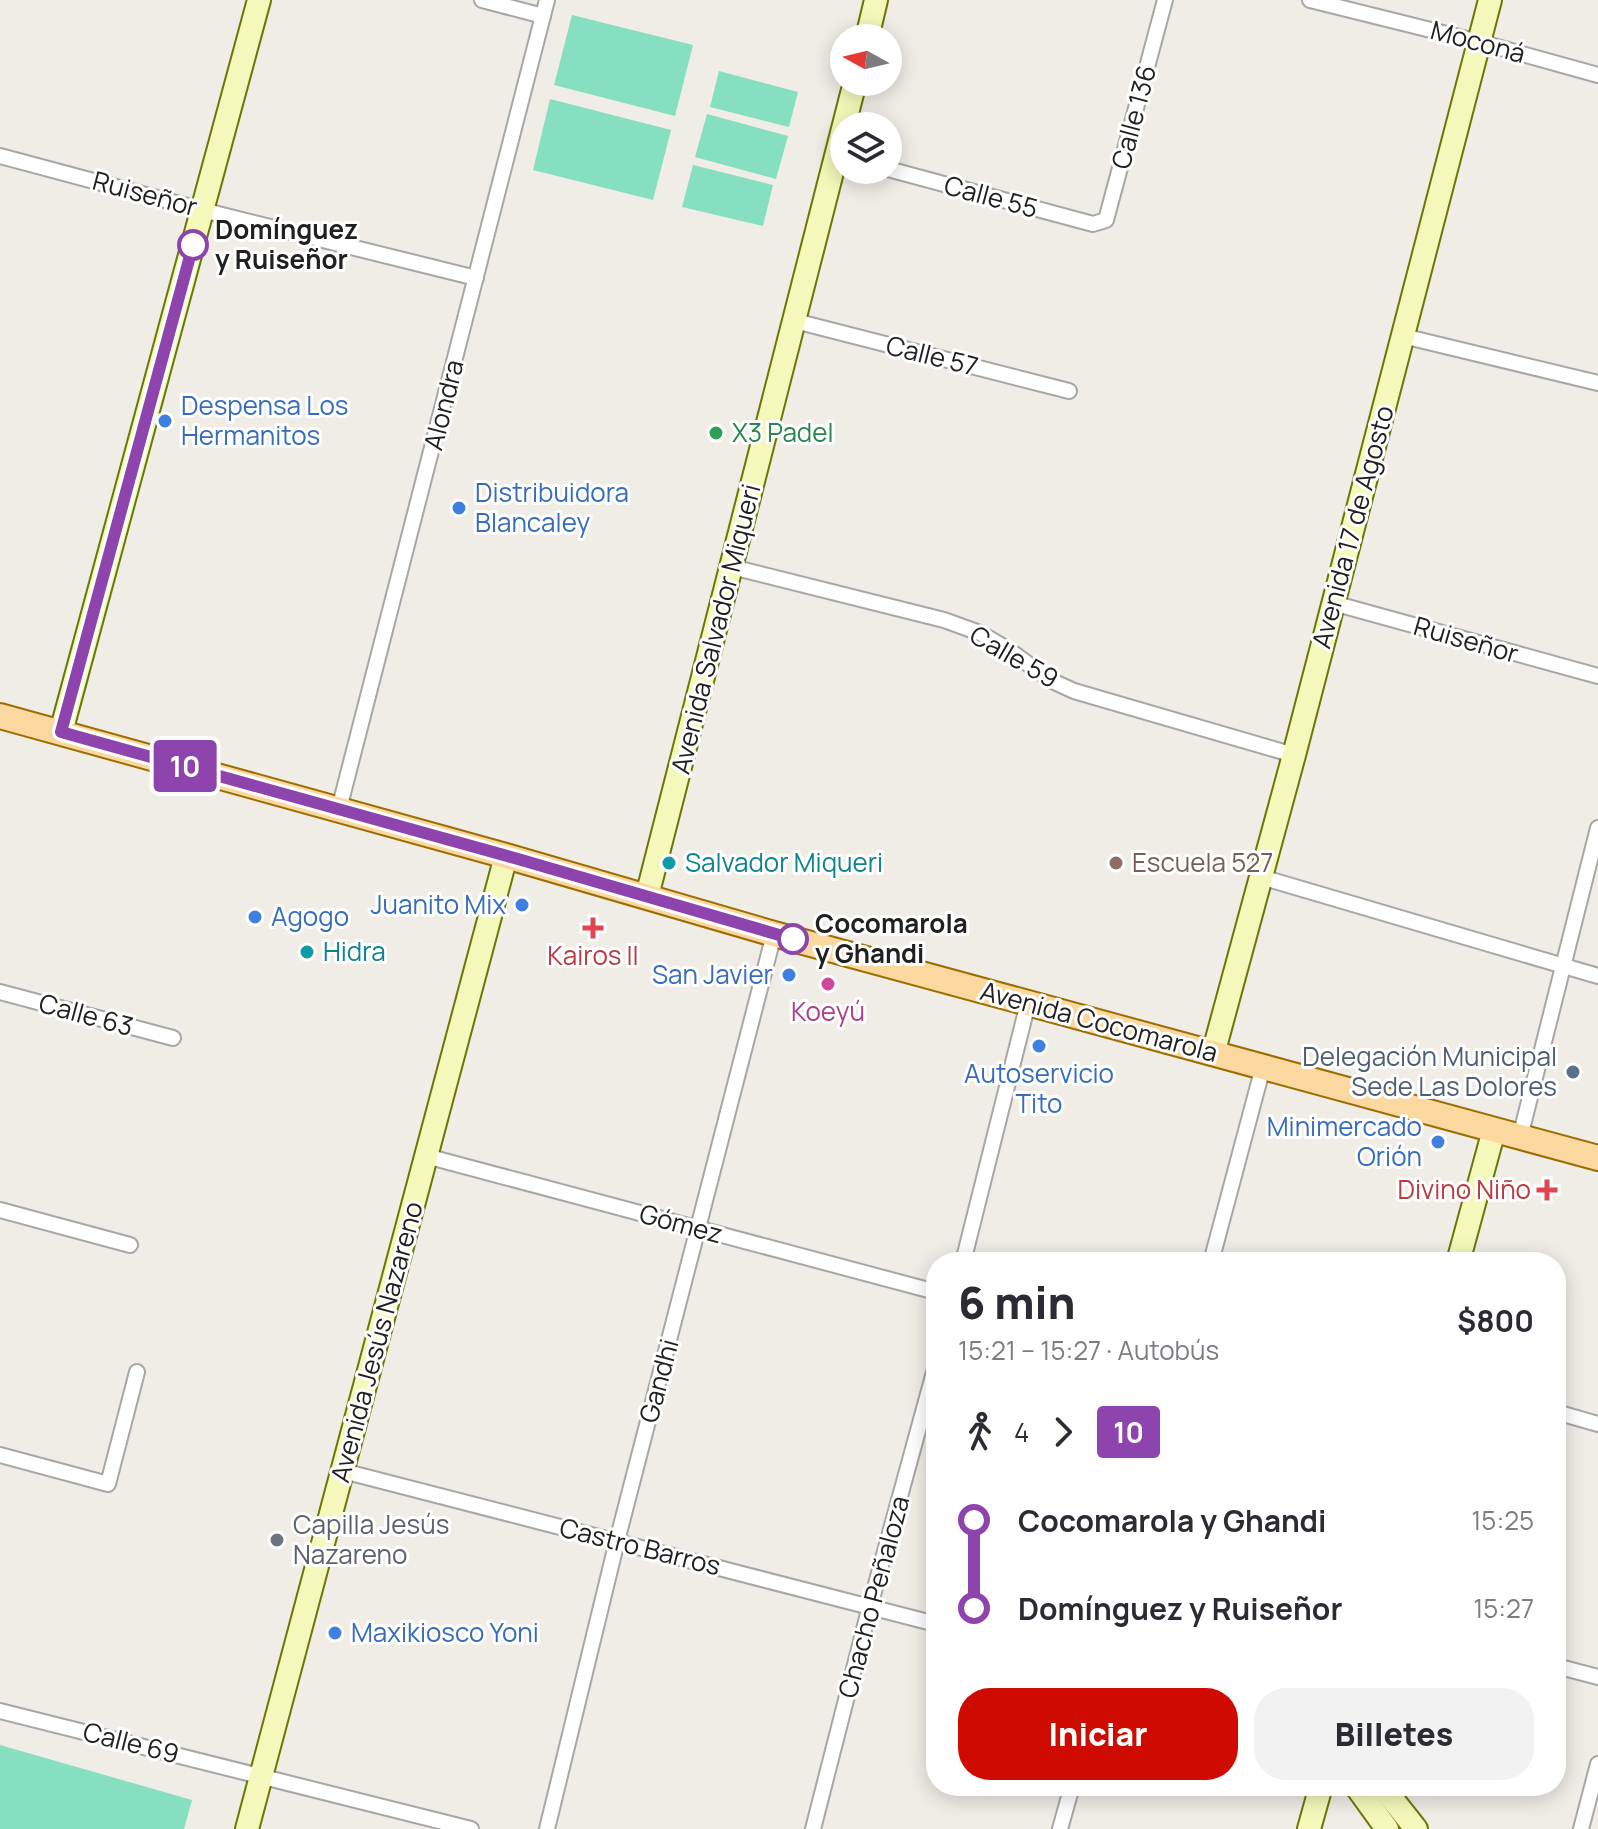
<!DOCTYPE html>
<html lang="es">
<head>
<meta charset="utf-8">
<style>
  :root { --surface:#fff; --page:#f2f2f3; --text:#2b2b33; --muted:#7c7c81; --accent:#cf0a01 }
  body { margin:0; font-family:Manrope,sans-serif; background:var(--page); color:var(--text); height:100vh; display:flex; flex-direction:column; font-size:30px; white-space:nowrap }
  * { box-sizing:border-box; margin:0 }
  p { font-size:26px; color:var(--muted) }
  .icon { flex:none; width:44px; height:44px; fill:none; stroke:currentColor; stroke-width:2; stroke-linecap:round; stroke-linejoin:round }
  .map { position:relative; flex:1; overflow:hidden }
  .panel { position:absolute; left:926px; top:1252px; width:640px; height:544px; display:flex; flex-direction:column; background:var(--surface); border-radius:32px; box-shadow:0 4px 20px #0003 }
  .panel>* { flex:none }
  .badge { padding:0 16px; border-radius:6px; font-size:28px; line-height:52px }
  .needle { width:52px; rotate:278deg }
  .controls { position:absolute; left:830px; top:24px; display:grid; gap:16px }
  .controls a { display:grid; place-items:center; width:72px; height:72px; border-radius:50%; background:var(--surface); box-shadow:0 4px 20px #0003; font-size:40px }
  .map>.badge { position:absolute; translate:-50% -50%; box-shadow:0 0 0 4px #fff }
  .legs { display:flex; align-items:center; gap:12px; height:88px; padding:0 32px; font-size:26px }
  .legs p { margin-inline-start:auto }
  .summary { display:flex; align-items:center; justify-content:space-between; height:136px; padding:0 32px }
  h1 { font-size:44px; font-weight:800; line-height:60px }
  .button { display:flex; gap:16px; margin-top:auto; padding:16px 32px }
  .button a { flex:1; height:92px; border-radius:32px; background:var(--accent); color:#fff; font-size:32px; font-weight:800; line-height:92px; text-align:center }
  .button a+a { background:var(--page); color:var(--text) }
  ul { padding:0 32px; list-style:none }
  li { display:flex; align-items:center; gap:28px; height:88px; font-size:30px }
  li i { display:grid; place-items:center; width:12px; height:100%; margin:0 10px; background:currentColor }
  li i::after { content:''; width:20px; height:20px; margin:-10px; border:6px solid; border-radius:50%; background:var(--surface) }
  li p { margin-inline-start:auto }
  li:first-child i { background:linear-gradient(#0000 50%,currentColor 0) }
  li:last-child i { background:linear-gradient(currentColor 50%,#0000 0) }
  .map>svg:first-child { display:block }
  .pitch { fill:#85dfc0 }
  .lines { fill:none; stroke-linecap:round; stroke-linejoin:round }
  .street-casing { stroke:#a7a7a7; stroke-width:18 }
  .secondary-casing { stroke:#677805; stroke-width:26 }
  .primary-casing { stroke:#9b6e01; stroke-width:28 }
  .street { stroke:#fff; stroke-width:14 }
  .secondary { stroke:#f4f9bb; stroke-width:22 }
  .primary { stroke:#fbd8a0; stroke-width:24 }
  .line-1-casing { stroke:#fff; stroke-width:18 }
  .line-1 { stroke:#8e44ad; stroke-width:12 }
  .stop-1-dot { fill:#fff; stroke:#8e44ad; stroke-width:4 }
  .shop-dot { fill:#3f7fe0; stroke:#fff; stroke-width:3 }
  .leisure-dot { fill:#2e9e5b; stroke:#fff; stroke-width:3 }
  .culture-dot { fill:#0f9aa8; stroke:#fff; stroke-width:3 }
  .education-dot { fill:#8d6e63; stroke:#fff; stroke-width:3 }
  .health-dot { fill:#e0444e; stroke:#fff; stroke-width:3 }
  .hotel-dot { fill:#d1479c; stroke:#fff; stroke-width:3 }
  .service-dot { fill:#5c6f8a; stroke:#fff; stroke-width:3 }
  .worship-dot { fill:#6b7280; stroke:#fff; stroke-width:3 }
  .labels { text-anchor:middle; stroke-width:6; stroke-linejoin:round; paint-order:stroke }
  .street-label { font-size:26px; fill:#202020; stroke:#fff }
  .stop-label { font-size:26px; font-weight:bold; fill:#202020; stroke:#fff; text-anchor:start }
  .shop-label { font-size:26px; fill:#366cbe; stroke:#fff; text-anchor:start }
  .leisure-label { font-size:26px; fill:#27864d; stroke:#fff; text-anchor:start }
  .culture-label { font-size:26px; fill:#0d838f; stroke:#fff; text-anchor:start }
  .education-label { font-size:26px; fill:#785e54; stroke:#fff; text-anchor:start }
  .health-label { font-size:26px; fill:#be3a42; stroke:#fff }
  .hotel-label { font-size:26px; fill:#b23c85; stroke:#fff }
  .service-label { font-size:26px; fill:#4e5e75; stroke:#fff; text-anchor:end }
  .worship-label { font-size:26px; fill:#5b616d; stroke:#fff; text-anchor:start }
</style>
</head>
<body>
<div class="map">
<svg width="1598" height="1829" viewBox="0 0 1598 1829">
  <rect width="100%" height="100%" fill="#f0ede6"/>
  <!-- pitch -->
  <g class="pitch">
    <path d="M572,15l121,30 -18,71 -121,-31z"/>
    <path d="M719,71l79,21 -9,35 -79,-20z"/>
    <path d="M550,99l121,31 -18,70 -120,-30z"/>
    <path d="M707,114l81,22 -12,43 -81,-22z"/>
    <path d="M693,165l80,20 -10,41 -81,-19z"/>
    <path d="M0,1745l192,55 -8,29h-184z"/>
  </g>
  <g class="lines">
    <defs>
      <g id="street">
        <path d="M482,0l61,16"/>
        <path d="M1310,0l169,42 119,33"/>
        <path d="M0,156l202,54 274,68"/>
        <path d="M888,169l205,55 13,-4 59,-220"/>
        <path d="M795,321l274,70"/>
        <path d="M1403,336l195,47"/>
        <path d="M732,567l212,53 36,13 29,17 41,30 24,11 220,64"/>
        <path d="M1333,603l265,73"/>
        <path d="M339,809l208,-809"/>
        <path d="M1261,877l337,99"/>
        <path d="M0,992l173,46"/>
        <path d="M1520,1137l78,-309"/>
        <path d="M426,1156l510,136"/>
        <path d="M0,1210l130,35"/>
        <path d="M963,1262l65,-259"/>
        <path d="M1211,1262l52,-195"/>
        <path d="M1556,1412l42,12"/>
        <path d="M0,1455l108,29 29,-112"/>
        <path d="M343,1471l593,153"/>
        <path d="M1556,1666l42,11"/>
        <path d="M0,1711l471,118"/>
        <path d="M547,1829l70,-288 157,-607"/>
        <path d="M813,1829l57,-223 66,-241"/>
        <path d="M1060,1829l12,-43"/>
        <path d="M1581,1829l17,-65"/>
      </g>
      <g id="secondary">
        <path d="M867,38l9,-38"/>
        <path d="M61,732l198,-732"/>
        <path d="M647,896l208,-814"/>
        <path d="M1213,1054l81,-299 196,-755"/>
        <path d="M1458,1262l36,-132"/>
        <path d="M1356,1786l31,43"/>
        <path d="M1382,1786l34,43"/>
        <path d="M247,1829l259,-973"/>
        <path d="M1309,1829l12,-43"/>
      </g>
      <path id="primary" d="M0,716l506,140 268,78 824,224"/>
    </defs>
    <!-- street casing -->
    <use href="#street" class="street-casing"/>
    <!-- secondary casing -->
    <use href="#secondary" class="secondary-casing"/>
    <!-- primary casing -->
    <use href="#primary" class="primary-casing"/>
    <!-- street -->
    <use href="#street" class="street"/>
    <!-- secondary -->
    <use href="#secondary" class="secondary"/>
    <!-- primary -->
    <use href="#primary" class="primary"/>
  </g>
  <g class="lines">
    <defs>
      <path id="line-1" d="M193,245l-132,487 457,127 275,80"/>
    </defs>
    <!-- line-1 casing -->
    <use href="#line-1" class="line-1-casing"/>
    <!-- line-1 -->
    <use href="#line-1" class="line-1"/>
  </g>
  <!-- markers -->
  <g class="stop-1-dot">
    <circle cx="193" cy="245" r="14"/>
    <circle cx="793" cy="939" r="14"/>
  </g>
  <g class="shop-dot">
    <circle cx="165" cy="421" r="8"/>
    <circle cx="459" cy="508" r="8"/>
    <circle cx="522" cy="905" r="8"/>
    <circle cx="255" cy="917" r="8"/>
    <circle cx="789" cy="975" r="8"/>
    <circle cx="1039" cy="1046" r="8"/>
    <circle cx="1438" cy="1142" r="8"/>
    <circle cx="335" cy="1633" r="8"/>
  </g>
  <circle class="leisure-dot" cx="716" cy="433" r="8"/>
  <g class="culture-dot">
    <circle cx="669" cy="863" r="8"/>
    <circle cx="307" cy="952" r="8"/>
  </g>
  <circle class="education-dot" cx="1116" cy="863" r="8"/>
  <g class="health-dot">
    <path d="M589 916h8v8h8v8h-8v8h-8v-8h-8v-8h8z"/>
    <path d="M1543 1178h8v8h8v8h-8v8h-8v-8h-8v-8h8z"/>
  </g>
  <circle class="hotel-dot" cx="828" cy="984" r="8"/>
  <circle class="service-dot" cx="1573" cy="1072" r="8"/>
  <circle class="worship-dot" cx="277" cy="1540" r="8"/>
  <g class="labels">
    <!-- street labels -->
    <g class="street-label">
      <text transform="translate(1478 42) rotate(15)" y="9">Moconá</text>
      <text transform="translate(1134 117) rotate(-75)" y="9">Calle 136</text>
      <text transform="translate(145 194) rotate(15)" y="9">Ruiseñor</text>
      <text transform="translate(991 197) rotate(15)" y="9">Calle 55</text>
      <text transform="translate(932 356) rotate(14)" y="9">Calle 57</text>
      <text transform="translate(444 405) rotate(-76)" y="9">Alondra</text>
      <text transform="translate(1353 527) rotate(-75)" y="9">Avenida 17 de Agosto</text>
      <text transform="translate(716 629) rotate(-76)" y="9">Avenida Salvador Miqueri</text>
      <text transform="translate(1466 640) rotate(16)" y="9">Ruiseñor</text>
      <text transform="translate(1014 657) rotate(30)" y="9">Calle 59</text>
      <text transform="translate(86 1015) rotate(15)" y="9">Calle 63</text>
      <text transform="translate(1099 1022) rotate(15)" y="9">Avenida Cocomarola</text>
      <text transform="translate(681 1224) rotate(15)" y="9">Gómez</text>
      <text transform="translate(377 1342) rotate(-75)" y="9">Avenida Jesús Nazareno</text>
      <text transform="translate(659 1381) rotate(-75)" y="9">Gandhi</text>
      <text transform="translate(640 1547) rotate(14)" y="9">Castro Barros</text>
      <text transform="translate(874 1597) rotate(-75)" y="9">Chacho Peñaloza</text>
      <text transform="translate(131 1743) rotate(14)" y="9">Calle 69</text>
    </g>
    <!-- stop labels -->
    <g class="stop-label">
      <text x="215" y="239">Domínguez<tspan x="215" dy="30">y Ruiseñor</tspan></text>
      <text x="815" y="933">Cocomarola<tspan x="815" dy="30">y Ghandi</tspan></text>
    </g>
    <!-- shop labels -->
    <g class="shop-label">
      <text x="181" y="415">Despensa Los<tspan x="181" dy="30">Hermanitos</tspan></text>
      <text x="475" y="502">Distribuidora<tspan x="475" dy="30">Blancaley</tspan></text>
      <text x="506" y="914" text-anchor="end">Juanito Mix</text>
      <text x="271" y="926">Agogo</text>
      <text x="773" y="984" text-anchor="end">San Javier</text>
      <text x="1039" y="1083" text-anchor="middle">Autoservicio<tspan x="1039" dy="30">Tito</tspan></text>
      <text x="1422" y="1136" text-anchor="end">Minimercado<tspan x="1422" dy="30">Orión</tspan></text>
      <text x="351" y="1642">Maxikiosco Yoni</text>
    </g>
    <!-- leisure labels -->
    <g class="leisure-label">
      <text x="732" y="442">X3 Padel</text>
    </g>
    <!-- culture labels -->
    <g class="culture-label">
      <text x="685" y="872">Salvador Miqueri</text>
      <text x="323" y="961">Hidra</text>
    </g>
    <!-- education labels -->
    <g class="education-label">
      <text x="1132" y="872">Escuela 527</text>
    </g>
    <!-- health labels -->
    <g class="health-label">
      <text x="593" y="965">Kairos II</text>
      <text x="1531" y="1199" text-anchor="end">Divino Niño</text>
    </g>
    <!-- hotel labels -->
    <g class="hotel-label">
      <text x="828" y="1021">Koeyú</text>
    </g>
    <!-- service labels -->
    <g class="service-label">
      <text x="1557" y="1066">Delegación Municipal<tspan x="1557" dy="30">Sede Las Dolores</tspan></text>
    </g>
    <!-- worship labels -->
    <g class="worship-label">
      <text x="293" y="1534">Capilla Jesús<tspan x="293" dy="30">Nazareno</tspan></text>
    </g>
  </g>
</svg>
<div class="controls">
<a><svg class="needle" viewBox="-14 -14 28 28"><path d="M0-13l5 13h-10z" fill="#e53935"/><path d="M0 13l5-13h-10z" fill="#7c7c81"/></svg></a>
<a><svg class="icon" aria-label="layers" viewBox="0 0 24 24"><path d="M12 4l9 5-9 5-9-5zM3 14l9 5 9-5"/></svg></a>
</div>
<b class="badge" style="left:185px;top:766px;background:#8e44ad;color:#fff">10</b>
<section class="panel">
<div class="summary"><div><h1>6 min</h1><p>15:21 – 15:27 · Autobús</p></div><b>$800</b></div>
<div class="legs"><svg class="icon" aria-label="walk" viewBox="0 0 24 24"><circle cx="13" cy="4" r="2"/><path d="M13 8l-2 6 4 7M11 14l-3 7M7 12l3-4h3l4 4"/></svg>4<svg class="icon" aria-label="forward" viewBox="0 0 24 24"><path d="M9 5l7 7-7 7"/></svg><b class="badge" style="background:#8e44ad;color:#fff">10</b></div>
<ul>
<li><i style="color:#8e44ad"></i><b>Cocomarola y Ghandi</b><p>15:25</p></li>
<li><i style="color:#8e44ad"></i><b>Domínguez y Ruiseñor</b><p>15:27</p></li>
</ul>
<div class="button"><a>Iniciar</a><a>Billetes</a></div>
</section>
</div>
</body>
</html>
